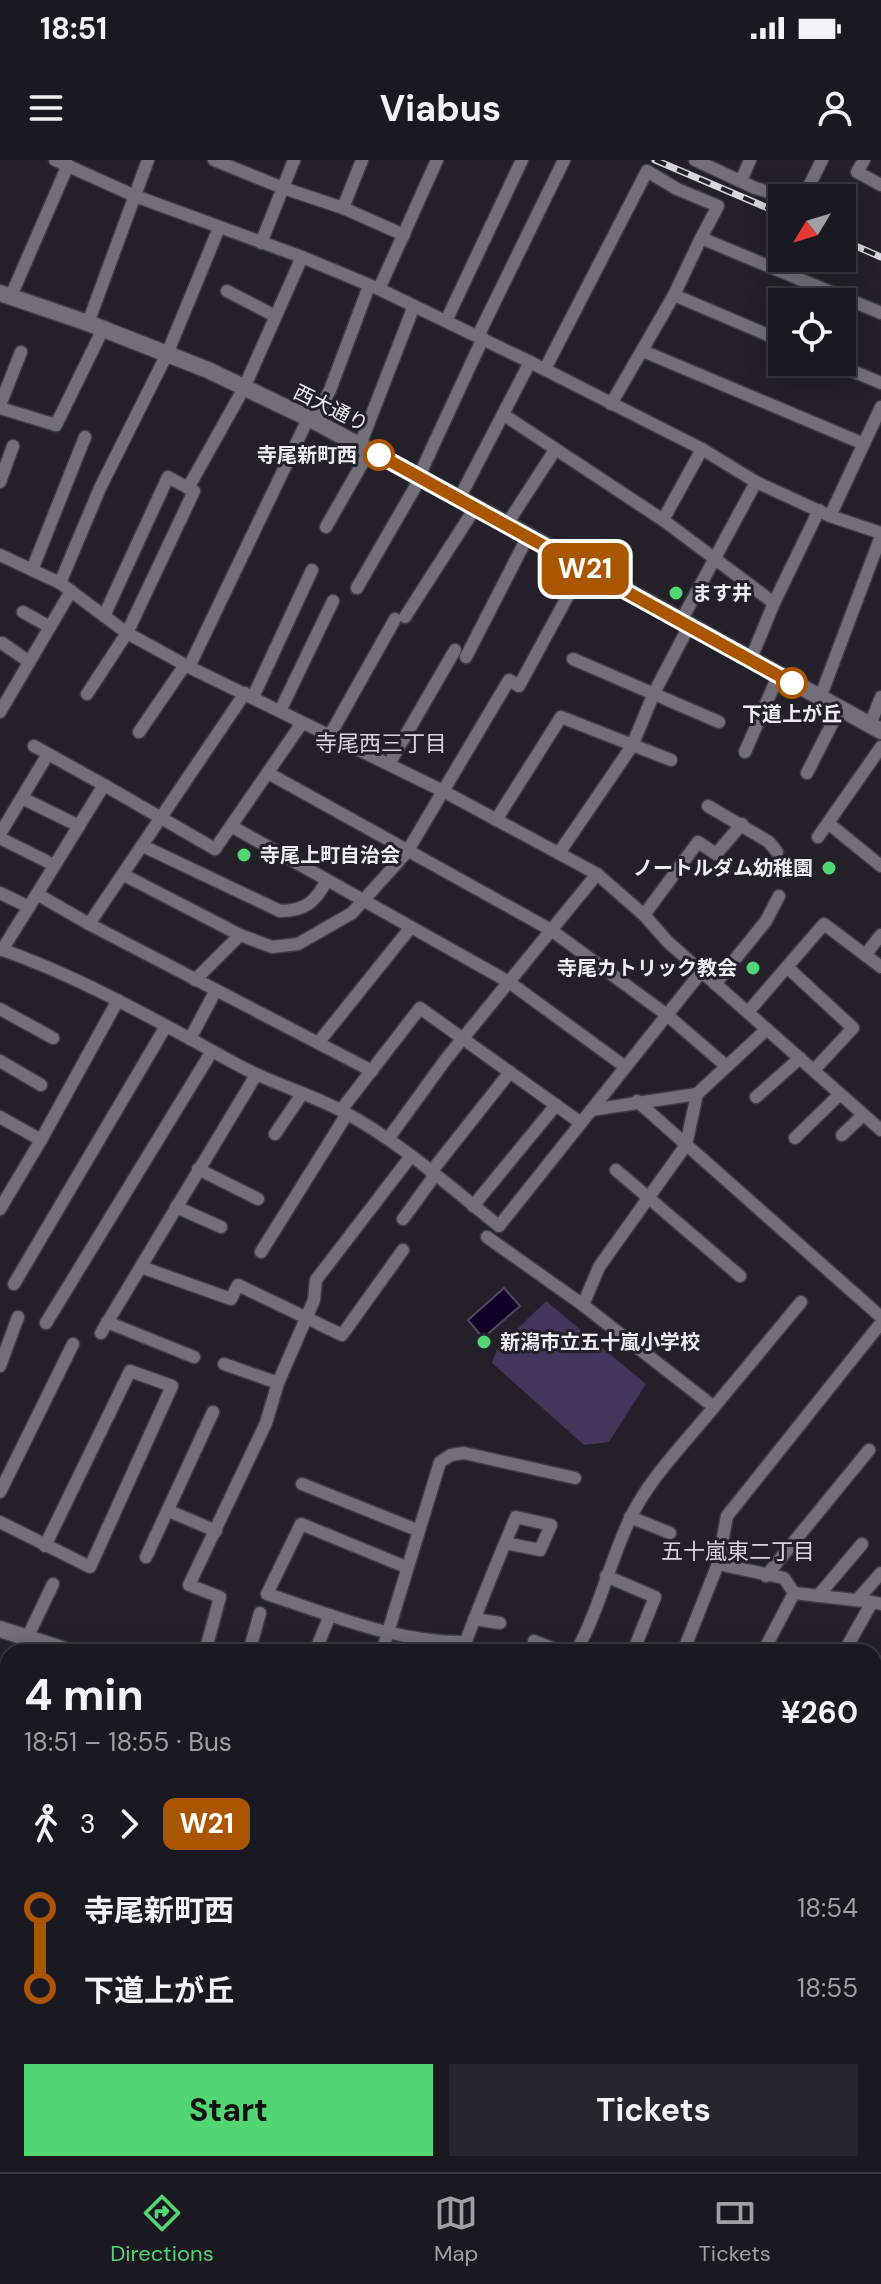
<!DOCTYPE html>
<html lang="en">
<head>
<meta charset="utf-8">
<style>
  :root { --surface:#1a1820; --page:#27252d; --text:#f1f3f6; --muted:#9fa0a5; --line:#38373e; --accent:#52d673 }
  body { margin:0; font-family:"DM Sans","Noto Sans JP",sans-serif; background:var(--page); color:var(--text); height:100vh; display:flex; flex-direction:column; font-size:30px; white-space:nowrap }
  * { box-sizing:border-box; margin:0 }
  p { font-size:26px; color:var(--muted) }
  .icon { flex:none; width:44px; height:44px; fill:none; stroke:currentColor; stroke-width:2; stroke-linecap:round; stroke-linejoin:round }
  .map { position:relative; flex:1; overflow:hidden }
  .drawer { position:absolute; left:0px; top:1484px; width:882px; height:528px; display:flex; flex-direction:column; background:var(--surface); border-radius:24px 24px 0 0; box-shadow:0 4px 20px #0003,0 0 0 2px var(--line) }
  .drawer>* { flex:none }
  .badge { padding:0 16px; border-radius:12px; font-size:28px; line-height:52px }
  .needle { width:52px; rotate:232deg }
  .controls { position:absolute; left:768px; top:24px; display:grid; gap:16px }
  .controls a { display:grid; place-items:center; width:88px; height:88px; border-radius:0px; background:var(--surface); box-shadow:0 4px 20px #0003,0 0 0 2px var(--line); font-size:40px }
  .map>.badge { position:absolute; translate:-50% -50%; box-shadow:0 0 0 4px #fff }
  .legs { display:flex; align-items:center; gap:12px; height:88px; padding:0 24px; font-size:26px }
  .legs p { margin-inline-start:auto }
  .overview { display:flex; align-items:center; justify-content:space-between; height:136px; padding:0 24px }
  h1 { font-size:44px; font-weight:700; line-height:60px }
  .primary-button { display:flex; gap:16px; margin-top:auto; padding:16px 24px }
  .primary-button a { flex:1; height:92px; border-radius:0px; background:var(--accent); color:#111; font-size:32px; font-weight:700; line-height:92px; text-align:center }
  .primary-button a+a { background:var(--page); color:var(--text) }
  ul { padding:0 24px; list-style:none }
  li { display:flex; align-items:center; gap:28px; height:80px; font-size:30px }
  li i { display:grid; place-items:center; width:12px; height:100%; margin:0 10px; background:currentColor }
  li i::after { content:''; width:20px; height:20px; margin:-10px; border:6px solid; border-radius:50%; background:var(--surface) }
  li p { margin-inline-start:auto }
  li:first-child i { background:linear-gradient(#0000 50%,currentColor 0) }
  li:last-child i { background:linear-gradient(currentColor 50%,#0000 0) }
  .status { display:flex; justify-content:space-between; align-items:center; height:56px; padding:0 40px; background:var(--surface); direction:ltr }
  .status svg { height:22px; fill:currentColor }
  header { display:flex; justify-content:space-between; align-items:center; height:104px; padding:0 24px; background:var(--surface); font-size:36px; font-weight:700 }
  .tab-bar { display:flex; justify-content:space-around; align-items:center; height:112px; border-top:2px solid var(--line); background:var(--surface); font-size:22px; color:var(--muted) }
  .tab-bar a { display:grid; justify-items:center; gap:4px }
  .tab-bar .active { color:var(--accent) }
  .map>svg:first-child { display:block }
  .green { fill:#43355c }
  .water { fill:#100025; stroke:#534763; stroke-width:2 }
  .lines { fill:none; stroke-linecap:round; stroke-linejoin:round }
  .minor-casing { stroke:#3e3c44; stroke-width:15 }
  .tertiary-casing { stroke:#3e3c44; stroke-width:19 }
  .minor { stroke:#726f7a; stroke-width:12 }
  .tertiary { stroke:#726f7a; stroke-width:16 }
  .rail-casing { stroke:#d8d6dd; stroke-width:7 }
  .rail { stroke:#23202a; stroke-width:4; stroke-dasharray:12; stroke-linecap:butt }
  .line-1-casing { stroke:#fff; stroke-width:18 }
  .line-1 { stroke:#a50; stroke-width:12 }
  .stop-1-dot { fill:#fff; stroke:#a50; stroke-width:4 }
  .poi-dot { fill:#52d673; stroke:#23202a; stroke-width:3 }
  .labels { text-anchor:middle; stroke-width:6; stroke-linejoin:round; paint-order:stroke }
  .street-label { font-size:20px; fill:#eeecf3; stroke:#23202a }
  .stop-label { font-size:20px; font-weight:bold; fill:#eeecf3; stroke:#23202a; text-anchor:end }
  .poi-label { font-size:20px; font-weight:bold; fill:#eeecf3; stroke:#23202a; text-anchor:start }
  .neighbourhood-label { font-size:22px; fill:#d8d4e1; stroke:#23202a }
</style>
</head>
<body>
<div class="status"><b>18:51</b><svg viewBox="0 0 49 12"><path d="M0 12V9h3v3zM5 12V6h3v6zM10 12V3h3v9zM15 12V0h3v12zM26 1h20v11H26zM47 4h2v5h-2z"/></svg></div>
<header><svg class="icon" aria-label="menu" viewBox="0 0 24 24"><path d="M4 6h16M4 12h16M4 18h16"/></svg>Viabus<svg class="icon" aria-label="person" viewBox="0 0 24 24"><circle cx="12" cy="8" r="4"/><path d="M4 21q1-7 8-7t8 7"/></svg></header>
<div class="map">
<svg width="881" height="2012" viewBox="0 0 881 2012">
  <rect width="100%" height="100%" fill="#23202a"/>
  <!-- green -->
  <g class="green">
    <path d="M546,1141l100,83 -37,58 -25,3 -92,-82 5,-14z"/>
    <path d="M874,1972l7,2v38h-147l6,-8h134z"/>
    <path d="M36,2004h79l6,2 2,-2h338l17,8h-446z"/>
    <path d="M511,2004h176l2,8h-162z"/>
  </g>
  <!-- water -->
  <path class="water" d="M504,1128l16,18 -37,32 -15,-18z"/>
  <g class="lines">
    <defs>
      <g id="minor">
        <path d="M55,0l80,36 167,61 77,32 151,73 172,87 54,33 74,34 51,17"/>
        <path d="M214,0l69,28 60,20 61,27"/>
        <path d="M695,0l60,28 35,10"/>
        <path d="M864,0l-7,12 24,13"/>
        <path d="M741,21l9,-21"/>
        <path d="M803,38l19,-38"/>
        <path d="M343,48l19,-48"/>
        <path d="M261,83l33,-83"/>
        <path d="M379,129l58,-129"/>
        <path d="M227,131l48,25"/>
        <path d="M674,135l108,46"/>
        <path d="M11,136l57,-131"/>
        <path d="M446,161l76,-161"/>
        <path d="M88,163l60,-163"/>
        <path d="M478,176l86,-176"/>
        <path d="M643,191l221,93"/>
        <path d="M831,202l50,21"/>
        <path d="M545,209l102,-198 30,18 41,17 -17,32"/>
        <path d="M611,244l63,-109 27,-57 180,75"/>
        <path d="M0,245l21,-53"/>
        <path d="M0,248l56,17 47,-96"/>
        <path d="M504,255l159,105 111,83"/>
        <path d="M314,261l16,-31 39,-104"/>
        <path d="M360,285l54,-139"/>
        <path d="M419,316l64,-138"/>
        <path d="M0,322l13,-36"/>
        <path d="M188,328l56,-100 58,-131"/>
        <path d="M459,339l71,-137"/>
        <path d="M830,356l51,-109"/>
        <path d="M663,360l39,-71"/>
        <path d="M507,364l48,-74"/>
        <path d="M326,367l44,-77"/>
        <path d="M0,395l60,28 67,50 62,34 254,124 154,83 47,41 24,27 213,188"/>
        <path d="M32,410l53,-133"/>
        <path d="M60,423l40,-95 67,-134 52,-126"/>
        <path d="M357,428l64,-111"/>
        <path d="M23,452l27,15"/>
        <path d="M405,457l70,-109"/>
        <path d="M681,461l75,-139"/>
        <path d="M2,483l26,18"/>
        <path d="M466,497l62,-121"/>
        <path d="M573,499l146,63"/>
        <path d="M750,501l24,-58 45,-93"/>
        <path d="M189,507l119,-248"/>
        <path d="M87,534l40,-61 67,-142 -26,-14 -64,139"/>
        <path d="M253,537l59,-127"/>
        <path d="M820,538l61,-162"/>
        <path d="M280,551l53,-110"/>
        <path d="M0,552l71,-121"/>
        <path d="M870,565l11,-28"/>
        <path d="M139,572l46,-67"/>
        <path d="M330,575l65,-116"/>
        <path d="M34,586l70,39"/>
        <path d="M745,592l33,-76"/>
        <path d="M389,604l66,-114"/>
        <path d="M268,613l283,157 116,85 58,50"/>
        <path d="M807,613l33,-65"/>
        <path d="M22,638l57,28"/>
        <path d="M708,646l61,36 8,10"/>
        <path d="M496,660l65,-103 110,43"/>
        <path d="M828,663l53,43"/>
        <path d="M231,666l278,156 115,84"/>
        <path d="M0,674l48,-80"/>
        <path d="M818,677l63,-90"/>
        <path d="M0,678l54,27"/>
        <path d="M143,686l137,65c26,0 36,-10 47,-31"/>
        <path d="M559,693l73,-107 22,-53 35,-67"/>
        <path d="M124,715l116,60 32,12 26,-3 54,-31 55,-61 102,-172 10,6 64,-118"/>
        <path d="M0,733l29,14"/>
        <path d="M37,734l67,-109 111,64 87,-126"/>
        <path d="M644,755l54,-73 18,12 26,-30"/>
        <path d="M89,764l283,147"/>
        <path d="M0,789c83,29 159,73 236,115 34,19 72,29 106,47 57,30 107,75 157,115l203,-255"/>
        <path d="M2,790l35,-56 52,30 156,-231"/>
        <path d="M865,795l16,-20"/>
        <path d="M787,807l66,61 -39,42"/>
        <path d="M195,820l45,-45"/>
        <path d="M715,824l51,-63 13,-25"/>
        <path d="M0,849l53,29"/>
        <path d="M748,852l76,-88 57,43"/>
        <path d="M190,879l26,-49"/>
        <path d="M318,883l93,-116"/>
        <path d="M0,901l41,24"/>
        <path d="M756,937l44,-39"/>
        <path d="M637,941l244,216"/>
        <path d="M341,950l79,-102 161,115"/>
        <path d="M591,950l106,-16"/>
        <path d="M0,957l41,23"/>
        <path d="M275,974l27,-40"/>
        <path d="M842,975l21,-20"/>
        <path d="M795,978l45,-44"/>
        <path d="M388,979l58,-80 151,-185"/>
        <path d="M198,1009l60,30"/>
        <path d="M616,1010l124,106"/>
        <path d="M431,1012l79,-100"/>
        <path d="M473,1046l83,-101"/>
        <path d="M176,1047l45,20"/>
        <path d="M0,1049l41,-69 77,-140"/>
        <path d="M403,1059l32,-44"/>
        <path d="M487,1077l96,68 131,102c-29,36 -66,72 -85,114 -20,43 -30,89 -53,131"/>
        <path d="M261,1092l86,-138"/>
        <path d="M141,1107l90,32 7,-14 104,50 61,-85"/>
        <path d="M14,1124l152,-258"/>
        <path d="M583,1145l16,-38 87,-122 11,-51 70,-65"/>
        <path d="M107,1162l87,35"/>
        <path d="M46,1163l166,-272"/>
        <path d="M101,1173l155,-258"/>
        <path d="M224,1204l54,19"/>
        <path d="M0,1206l18,-49"/>
        <path d="M714,1247l87,-105"/>
        <path d="M302,1324l115,46"/>
        <path d="M0,1332l73,-148"/>
        <path d="M169,1351l47,20"/>
        <path d="M630,1357l40,16"/>
        <path d="M0,1362l90,45 82,-181 -42,-15 -85,175"/>
        <path d="M146,1397l67,-145"/>
        <path d="M718,1404l66,14 10,15"/>
        <path d="M406,1407l-105,-43 -34,70c65,21 130,49 199,48"/>
        <path d="M606,1416l49,21 -22,55"/>
        <path d="M766,1416l103,-126"/>
        <path d="M818,1436l44,-52"/>
        <path d="M857,1440l24,-27"/>
        <path d="M474,1459l26,4"/>
        <path d="M27,1478l26,-54"/>
        <path d="M534,1481l28,11"/>
        <path d="M205,1492l15,-55 -31,-12 77,-162 12,-40 36,-83 2,-20 95,-124"/>
        <path d="M249,1492l11,-39"/>
        <path d="M315,1492l15,-37"/>
        <path d="M382,1492l58,-190 11,-7 13,-2 111,25"/>
        <path d="M462,1492c17,-46 35,-90 54,-135l35,8 -11,25 -35,-7"/>
        <path d="M683,1492l35,-88 9,-48 154,-193"/>
        <path d="M763,1492l31,-59 78,9"/>
        <path d="M844,1492l28,-50 9,2"/>
        <path d="M0,1543l8,2"/>
        <path d="M874,1586l7,-10"/>
        <path d="M0,1609l8,2"/>
        <path d="M0,1677l8,2"/>
        <path d="M874,1686l7,2"/>
        <path d="M0,1770l8,3"/>
        <path d="M0,1831l8,-18"/>
        <path d="M0,1988l8,-19"/>
      </g>
      <g id="tertiary">
        <path d="M0,133l88,30 120,47 106,51 193,103 374,207"/>
        <path d="M0,1469l71,23"/>
        <path d="M874,1845l7,3"/>
      </g>
    </defs>
    <!-- minor casing -->
    <use href="#minor" class="minor-casing"/>
    <!-- tertiary casing -->
    <use href="#tertiary" class="tertiary-casing"/>
    <!-- minor -->
    <use href="#minor" class="minor"/>
    <!-- tertiary -->
    <use href="#tertiary" class="tertiary"/>
    <defs>
      <g id="rail">
        <path d="M655,0l127,54"/>
        <path d="M842,80l39,17"/>
      </g>
    </defs>
    <!-- rail casing -->
    <use href="#rail" class="rail-casing"/>
    <!-- rail -->
    <use href="#rail" class="rail"/>
  </g>
  <g class="lines">
    <defs>
      <path id="line-1" d="M379,295l413,228"/>
    </defs>
    <!-- line-1 casing -->
    <use href="#line-1" class="line-1-casing"/>
    <!-- line-1 -->
    <use href="#line-1" class="line-1"/>
  </g>
  <!-- markers -->
  <g class="stop-1-dot">
    <circle cx="379" cy="295" r="14"/>
    <circle cx="792" cy="523" r="14"/>
  </g>
  <g class="poi-dot">
    <circle cx="676" cy="433" r="8"/>
    <circle cx="244" cy="695" r="8"/>
    <circle cx="829" cy="708" r="8"/>
    <circle cx="753" cy="808" r="8"/>
    <circle cx="484" cy="1182" r="8"/>
  </g>
  <g class="labels">
    <!-- street labels -->
    <g class="street-label">
      <text transform="translate(331 248) rotate(26)" y="7">西大通り</text>
    </g>
    <!-- stop labels -->
    <g class="stop-label">
      <text x="357" y="302">寺尾新町西</text>
      <text x="792" y="561" text-anchor="middle">下道上が丘</text>
    </g>
    <!-- poi labels -->
    <g class="poi-label">
      <text x="692" y="440">ます井</text>
      <text x="260" y="702">寺尾上町自治会</text>
      <text x="813" y="715" text-anchor="end">ノートルダム幼稚園</text>
      <text x="737" y="815" text-anchor="end">寺尾カトリック教会</text>
      <text x="500" y="1189">新潟市立五十嵐小学校</text>
    </g>
    <!-- neighbourhood labels -->
    <g class="neighbourhood-label">
      <text x="381" y="591">寺尾西三丁目</text>
      <text x="738" y="1399">五十嵐東二丁目</text>
    </g>
  </g>
</svg>
<div class="controls">
<a><svg class="needle" viewBox="-14 -14 28 28"><path d="M0-13l5 13h-10z" fill="#e53935"/><path d="M0 13l5-13h-10z" fill="#9fa0a5"/></svg></a>
<a><svg class="icon" aria-label="locate" viewBox="0 0 24 24"><circle cx="12" cy="12" r="6"/><path d="M12 2v4M12 18v4M2 12h4M18 12h4"/></svg></a>
</div>
<b class="badge" style="left:585px;top:409px;background:#a50;color:#fff">W21</b>
<section class="drawer">
<div class="overview"><div><h1>4 min</h1><p>18:51 – 18:55 · Bus</p></div><b>¥260</b></div>
<div class="legs"><svg class="icon" aria-label="walk" viewBox="0 0 24 24"><circle cx="13" cy="4" r="2"/><path d="M13 8l-2 6 4 7M11 14l-3 7M7 12l3-4h3l4 4"/></svg>3<svg class="icon" aria-label="forward" viewBox="0 0 24 24"><path d="M9 5l7 7-7 7"/></svg><b class="badge" style="background:#a50;color:#fff">W21</b></div>
<ul>
<li><i style="color:#a50"></i><b>寺尾新町西</b><p>18:54</p></li>
<li><i style="color:#a50"></i><b>下道上が丘</b><p>18:55</p></li>
</ul>
<div class="primary-button"><a>Start</a><a>Tickets</a></div>
</section>
</div>
<nav class="tab-bar">
<a class="active"><svg class="icon" aria-label="directions" viewBox="0 0 24 24"><path d="M12 3l9 9-9 9-9-9zM9 14v-3h6M13 9l2 2-2 2"/></svg>Directions</a>
<a><svg class="icon" aria-label="map" viewBox="0 0 24 24"><path d="M3 6l6-2 6 2 6-2v14l-6 2-6-2-6 2zM9 4v14M15 6v14"/></svg>Map</a>
<a><svg class="icon" aria-label="tickets" viewBox="0 0 24 24"><path d="M3 7h18v10H3zM15 7v10"/></svg>Tickets</a>
</nav>
</body>
</html>
